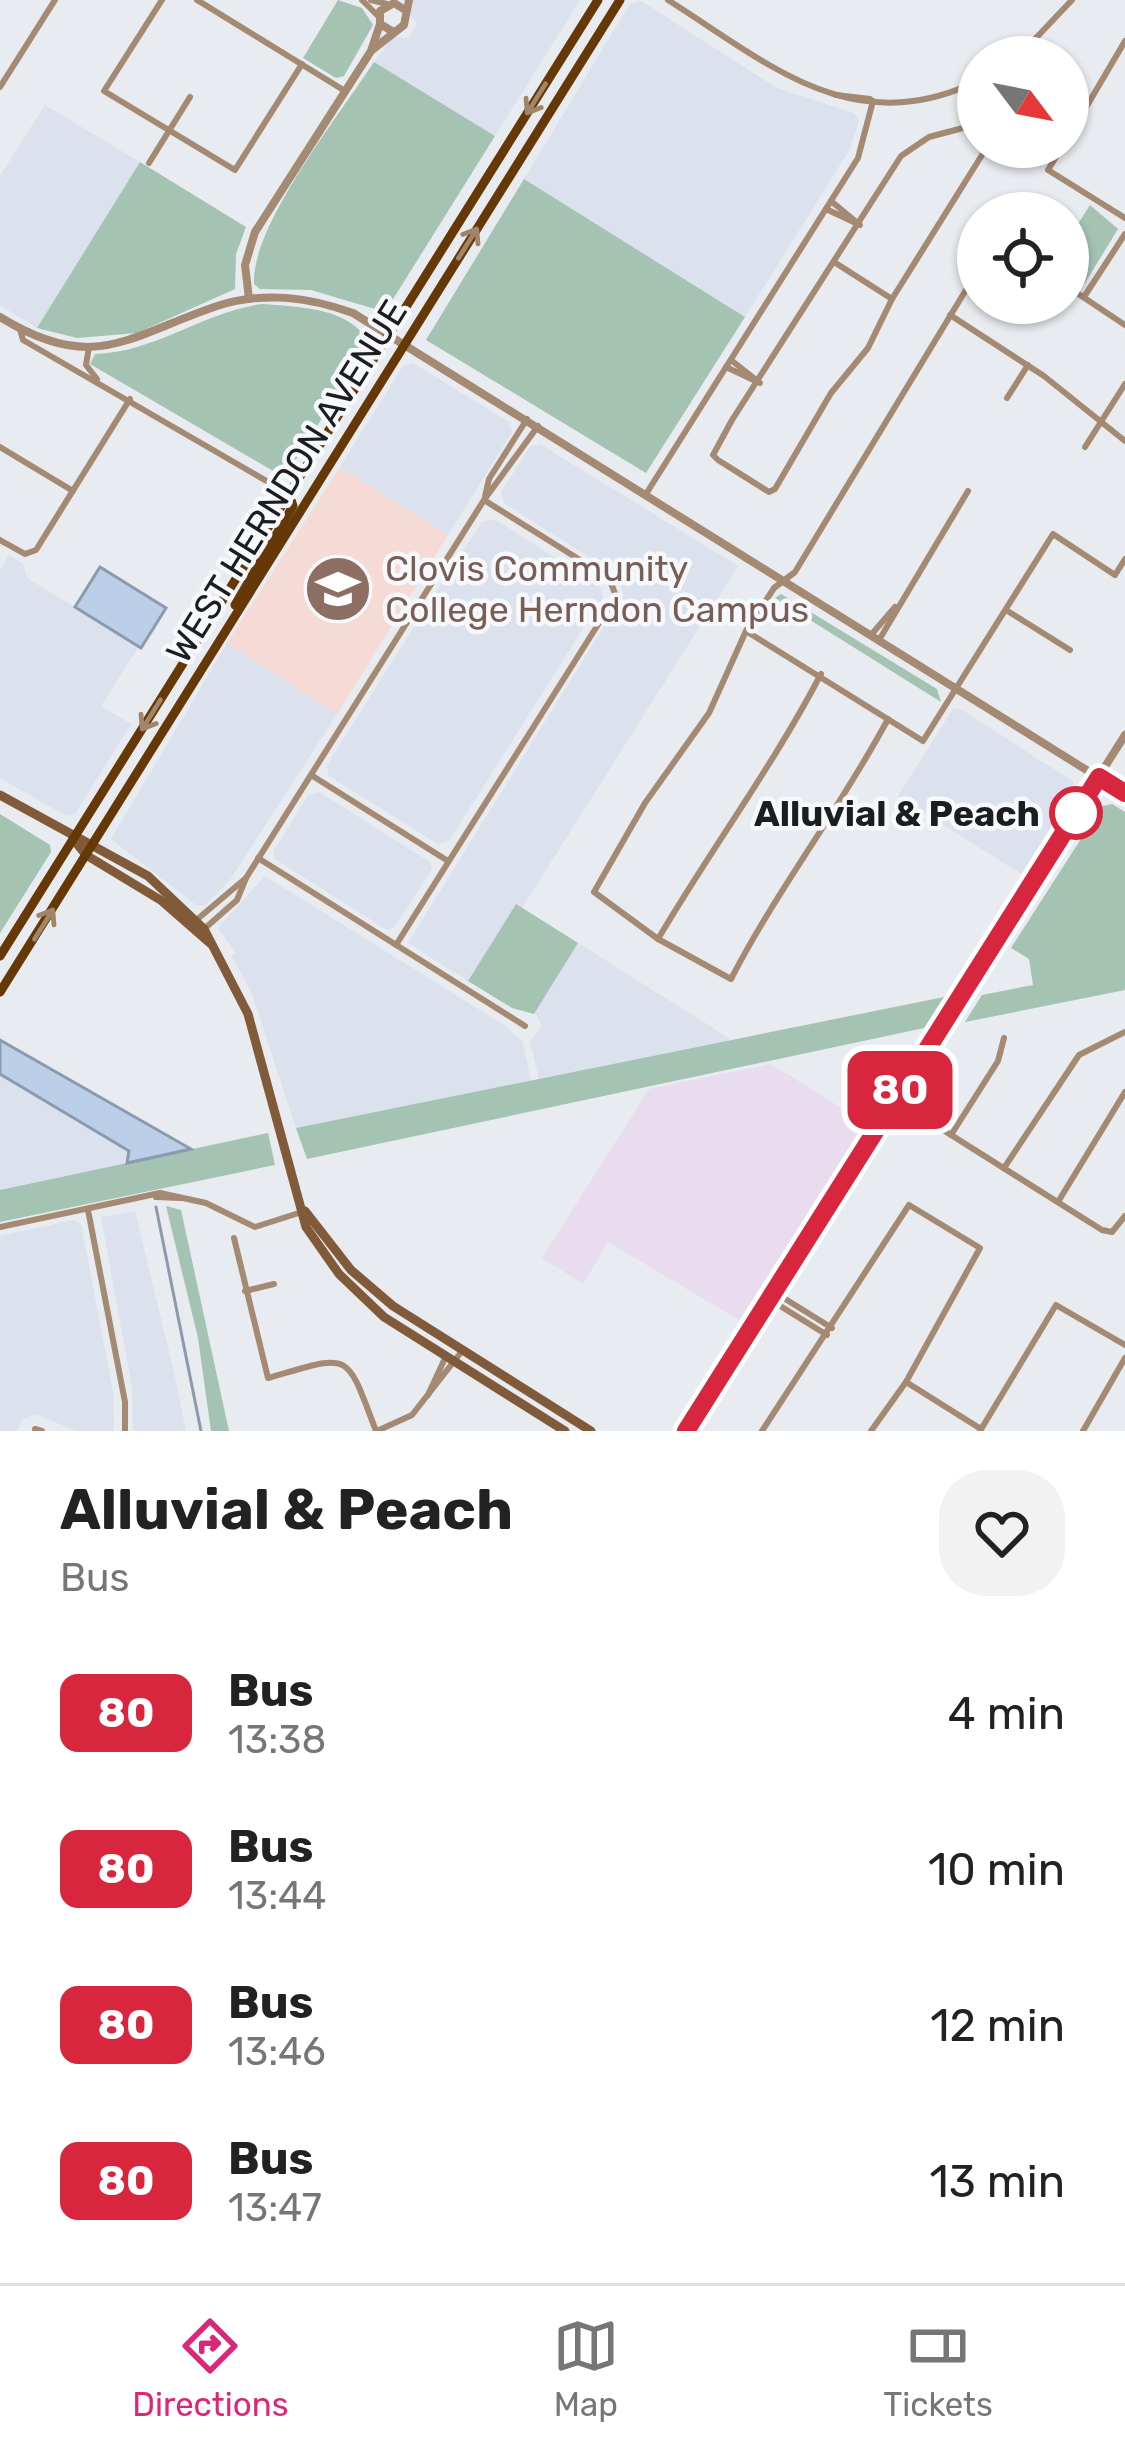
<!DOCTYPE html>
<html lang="en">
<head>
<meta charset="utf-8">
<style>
  :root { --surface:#fff; --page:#f2f2f2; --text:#222; --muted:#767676; --line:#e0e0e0; --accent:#db2777 }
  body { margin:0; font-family:Rubik,sans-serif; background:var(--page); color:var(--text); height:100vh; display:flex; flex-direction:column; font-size:45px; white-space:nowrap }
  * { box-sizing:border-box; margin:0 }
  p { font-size:39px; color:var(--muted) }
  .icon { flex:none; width:66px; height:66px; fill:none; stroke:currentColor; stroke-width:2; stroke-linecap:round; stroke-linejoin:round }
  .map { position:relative; height:1431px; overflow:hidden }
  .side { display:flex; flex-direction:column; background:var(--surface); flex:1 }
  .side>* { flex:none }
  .badge { padding:0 24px; border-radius:18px; font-size:42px; line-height:78px }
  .needle { width:78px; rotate:122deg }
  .fabs { position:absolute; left:957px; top:36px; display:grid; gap:24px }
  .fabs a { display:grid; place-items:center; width:132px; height:132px; border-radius:50%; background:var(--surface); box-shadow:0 3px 9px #0004; font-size:60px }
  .map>.badge { position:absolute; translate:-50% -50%; box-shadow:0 0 0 6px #fff }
  .round { display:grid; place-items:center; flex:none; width:126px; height:126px; border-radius:48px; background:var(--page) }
  .summary { display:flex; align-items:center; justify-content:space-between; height:204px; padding:0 60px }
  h1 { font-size:57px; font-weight:700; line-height:90px }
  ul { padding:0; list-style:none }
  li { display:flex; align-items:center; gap:36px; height:156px; padding:0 60px }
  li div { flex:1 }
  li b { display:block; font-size:45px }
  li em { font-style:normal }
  li .badge { min-width:132px; font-weight:700; text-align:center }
  .tabs { display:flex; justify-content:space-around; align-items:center; height:168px; border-top:3px solid var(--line); background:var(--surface); font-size:33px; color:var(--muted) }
  .tabs a { display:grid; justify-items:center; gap:6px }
  .tabs .current { color:var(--accent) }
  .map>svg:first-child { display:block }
  .built { fill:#dbe2ed }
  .industrial { fill:#e9dcef }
  .education { fill:#f5dad6 }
  .green { fill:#a4c3b3 }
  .water { fill:#bbcfe9; stroke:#8b9aac; stroke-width:3 }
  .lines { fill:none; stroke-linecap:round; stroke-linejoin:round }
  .stream { stroke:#8b9aac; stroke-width:3 }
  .minor { stroke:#a48973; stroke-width:6 }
  .tertiary { stroke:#a48973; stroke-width:8 }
  .secondary { stroke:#815a39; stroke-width:9 }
  .primary { stroke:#663807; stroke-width:9 }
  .oneway { stroke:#a08569 }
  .line-casing { stroke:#fff; stroke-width:27 }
  .line { stroke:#d7263d; stroke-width:18 }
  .stop-dot { fill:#fff; stroke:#d7263d; stroke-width:6 }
  .labels { text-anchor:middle; stroke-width:9; stroke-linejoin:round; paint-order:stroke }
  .street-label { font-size:36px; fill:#1c1d1f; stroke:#f6f8fc }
  .education-label { font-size:36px; fill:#785e54; stroke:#f6f8fc; text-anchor:start }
  .stop-label { font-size:36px; font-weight:bold; fill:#1c1d1f; stroke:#f6f8fc; text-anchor:end }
</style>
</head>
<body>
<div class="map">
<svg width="1125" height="1431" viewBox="0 0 1125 1431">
  <rect width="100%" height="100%" fill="#e8ebef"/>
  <!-- built -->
  <g class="built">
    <path d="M413,0h167l-85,136 -121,-74 19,-25 16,1 8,-14 -8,-11z"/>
    <path d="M641,1l136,87 77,25 5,7 -9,29 -105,168 -221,-138 106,-175z"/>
    <path d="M45,105l95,57 -103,166 -37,-23v-129z"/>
    <path d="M413,363l96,59 3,10 -64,103 -108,-68 63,-101z"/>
    <path d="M540,444l198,122 -216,342 -6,-3 -48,76 -60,-38 216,-349 -8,-20 -112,-71 -3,-11 29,-45z"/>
    <path d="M494,519l106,67 3,11 -154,244 -11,3 -109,-68 -2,-11 128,-203 27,-40z"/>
    <path d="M9,555l14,9 4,14 112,68 -38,60 30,18 -56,90 -9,2 -66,-38v-208z"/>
    <path d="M227,643l110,71 -107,166 -26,26 -8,-1 -85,-66z"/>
    <path d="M959,708l113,73 3,8 -54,85 -123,-78 55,-87z"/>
    <path d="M319,792l111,70 2,7 -38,59 -7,2 -112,-71 -2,-7 35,-57z"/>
    <path d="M265,876l239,149 19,17 8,39 -235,47 -45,-137 -20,-35 5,-3 -18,-25z"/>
    <path d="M578,943l154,97 -193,39 -9,-38 12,-15 -7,-14z"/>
    <path d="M0,1074l130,77 -3,12 -127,27z"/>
    <path d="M135,1211l38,157 13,63h-53l-1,-44 -31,-170z"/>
    <path d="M73,1220l8,4 32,168 1,39h-37l-42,-17 -13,6 -4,11h-18v-195z"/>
  </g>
  <!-- industrial -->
  <path class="industrial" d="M771,1064l96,60 -128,196 -131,-78 -25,42 -41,-26 107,-169z"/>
  <!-- education -->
  <path class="education" d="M340,467l108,68 -111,179 -110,-71z"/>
  <!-- green -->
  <g class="green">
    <path d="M338,0l24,8 11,17 -29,51 -8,2 -33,-20z"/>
    <path d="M374,62l121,74 -110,176 -74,-22 -51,-1 -6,-5c-3,-58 86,-170 120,-222z"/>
    <path d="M140,162l106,65 -10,27 -1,35 -98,44 -60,5 -40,-10z"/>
    <path d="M524,179l221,138 -99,156 -220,-133z"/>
    <path d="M1090,205l28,24 -33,54 -8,2 -9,-6v-39z"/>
    <path d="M262,304c36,3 90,3 107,40l-81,128 -8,3 -190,-111 5,-10c61,-2 108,-42 167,-50z"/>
    <path d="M781,594l156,95 4,13 -166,-104z"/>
    <path d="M1112,804l13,8v178l-160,32 17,-27 51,-10 -4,-26 -18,-11 91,-142z"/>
    <path d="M0,814l50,31 1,7 -51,81z"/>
    <path d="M516,904l62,39 -44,71 -22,-6 -44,-27z"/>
    <path d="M944,997l-20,31 -617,131 -11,-31z"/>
    <path d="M268,1133l7,32 -275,57v-32z"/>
    <path d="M166,1206l15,4 48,221h-18l-13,-93z"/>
  </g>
  <!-- water -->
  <g class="water">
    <path d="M100,567l66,41 -25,40 -66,-41z"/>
    <path d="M0,1040l191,109 -64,14 2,-12 -129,-77z"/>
  </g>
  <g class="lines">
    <!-- stream -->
    <path class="stream" d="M156,1207l45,224"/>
    <!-- minor -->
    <g class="minor">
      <path d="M162,0l-58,91 131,79 67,-106"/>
      <path d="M197,0l148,91"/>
      <path d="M362,0l16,16"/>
      <path d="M371,0l16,4"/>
      <path d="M668,0c101,64 184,141 310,81"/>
      <path d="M1018,57l54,-57"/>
      <path d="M0,87l55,-87"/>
      <path d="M836,95l34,4"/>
      <path d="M978,124l-49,13 -28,19 -169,264 -19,35 5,5 51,32 6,-3 56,-96 37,-45 24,-49 95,-152"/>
      <path d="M1068,138l57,-97"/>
      <path d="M1062,147l-14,23 77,48"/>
      <path d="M149,163l41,-66"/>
      <path d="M826,209l34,16 -29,-24"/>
      <path d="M834,262l58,37"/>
      <path d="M1068,287l57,38"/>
      <path d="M1084,297l41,-63"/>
      <path d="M950,315l94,61 81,65"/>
      <path d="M20,329l3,11 266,154"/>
      <path d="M89,347l-3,18 11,14"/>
      <path d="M726,367l34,16 -29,-23"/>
      <path d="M1007,398l21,-33"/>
      <path d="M0,447l73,44"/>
      <path d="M1085,447l40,-63"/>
      <path d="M646,494l212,-336 15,-57"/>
      <path d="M485,497l4,-18 38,-60"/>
      <path d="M0,540l25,14 11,-4 94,-151"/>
      <path d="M1006,610l64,40"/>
      <path d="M746,631l177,110 130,-207 62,41 10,-16"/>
      <path d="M871,635l24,-28"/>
      <path d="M879,640l89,-149"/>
      <path d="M888,719c-48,90 -110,169 -157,260l-73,-40 -64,-47 51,-89 64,-90 37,-82 28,-43 21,-16 183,-302"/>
      <path d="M311,775l137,86"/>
      <path d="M258,858l267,168"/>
      <path d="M194,922l52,-44"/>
      <path d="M203,930l34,-30 9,-22 238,-378 54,-74"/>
      <path d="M658,939c53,-90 115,-173 163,-265"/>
      <path d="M396,945l220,-349 -7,-18 -125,-78"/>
      <path d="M894,1099l208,131 10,2 13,-16"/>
      <path d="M951,1135l47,-74 6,-23"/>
      <path d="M1004,1168l75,-113 46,-23"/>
      <path d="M156,1197l24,1"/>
      <path d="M1058,1202l67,-110"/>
      <path d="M88,1210l37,192v29"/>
      <path d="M0,1227l160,-34 46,10 49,24 50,-16"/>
      <path d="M234,1238l34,140c84,-24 77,-29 108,53"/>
      <path d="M245,1291l29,-7"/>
      <path d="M774,1292l58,36"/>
      <path d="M769,1299l58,36"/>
      <path d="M906,1382l75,47"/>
      <path d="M428,1395l18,-39"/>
      <path d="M35,1429l7,2"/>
      <path d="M377,1431l35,-16 50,-64"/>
      <path d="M762,1431l147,-226 71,43 -74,134 -35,49"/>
      <path d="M980,1431l76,-126 69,40"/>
      <path d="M1083,1431l42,-73"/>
    </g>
    <!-- tertiary -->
    <g class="tertiary">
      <path d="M392,31l-12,-7v-13l14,-8 11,7"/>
      <path d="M372,50l32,-25 5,-25"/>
      <path d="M249,299l-4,-34 10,-33 116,-181 9,-27"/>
      <path d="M0,317c94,58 128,19 217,-11 47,-15 91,-9 136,7l772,481"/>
      <path d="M686,1431l439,-696"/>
    </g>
    <!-- secondary -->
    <g class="secondary">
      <path d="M0,795l148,81 56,53 44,85 58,213 33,47 45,43 181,114"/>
      <path d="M73,839l13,16 76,46 48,42"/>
      <path d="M305,1211l46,59 42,36 198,125"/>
    </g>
    <!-- primary -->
    <g class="primary">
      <path d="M235,605l58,-99 -4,-12"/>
      <path d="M0,956l598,-956"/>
      <path d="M0,992l620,-992"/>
    </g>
  </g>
  <!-- one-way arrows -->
  <defs><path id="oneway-shaft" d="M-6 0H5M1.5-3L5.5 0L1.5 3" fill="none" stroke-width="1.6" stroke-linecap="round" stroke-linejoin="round" transform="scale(3)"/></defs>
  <g class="oneway">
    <use href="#oneway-shaft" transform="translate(536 99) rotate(122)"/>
    <use href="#oneway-shaft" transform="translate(468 243) rotate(-58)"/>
    <use href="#oneway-shaft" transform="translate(151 715) rotate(122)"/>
    <use href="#oneway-shaft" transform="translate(44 924) rotate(-58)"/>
  </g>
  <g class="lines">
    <defs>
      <path id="line" d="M686,1431l413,-654 26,16"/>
    </defs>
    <!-- line casing -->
    <use href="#line" class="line-casing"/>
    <!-- line -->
    <use href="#line" class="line"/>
  </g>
  <!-- icons -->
  <defs>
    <symbol id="university-disc" viewBox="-11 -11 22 22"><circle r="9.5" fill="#8d6e63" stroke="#f6f8fc"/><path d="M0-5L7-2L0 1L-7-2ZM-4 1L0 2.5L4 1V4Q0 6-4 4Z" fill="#fff"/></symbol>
  </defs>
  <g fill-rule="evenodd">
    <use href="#university-disc" x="300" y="551" width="76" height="76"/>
  </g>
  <!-- markers -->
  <circle class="stop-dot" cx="1076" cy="813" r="24"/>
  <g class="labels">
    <!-- street labels -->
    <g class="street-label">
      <text transform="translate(286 481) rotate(-58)" y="13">WEST HERNDON AVENUE</text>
    </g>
    <!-- education labels -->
    <g class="education-label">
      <text x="385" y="581">Clovis Community<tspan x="385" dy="41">College Herndon Campus</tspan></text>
    </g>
    <!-- stop labels -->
    <g class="stop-label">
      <text x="1040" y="826">Alluvial &amp; Peach</text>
    </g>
  </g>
</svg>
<div class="fabs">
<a><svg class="needle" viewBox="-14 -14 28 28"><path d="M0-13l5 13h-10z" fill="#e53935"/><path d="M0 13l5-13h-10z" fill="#767676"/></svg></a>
<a><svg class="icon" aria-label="locate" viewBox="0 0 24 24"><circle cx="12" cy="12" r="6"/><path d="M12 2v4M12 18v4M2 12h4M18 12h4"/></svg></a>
</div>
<b class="badge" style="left:900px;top:1090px;background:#d7263d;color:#fff">80</b>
</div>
<section class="side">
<div class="summary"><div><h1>Alluvial &amp; Peach</h1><p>Bus</p></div><a class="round"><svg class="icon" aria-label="heart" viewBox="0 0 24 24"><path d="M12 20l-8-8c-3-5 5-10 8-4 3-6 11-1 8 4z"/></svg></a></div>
<ul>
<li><span class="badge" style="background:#d7263d;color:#fff">80</span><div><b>Bus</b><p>13:38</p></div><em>4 min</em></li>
<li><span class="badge" style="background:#d7263d;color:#fff">80</span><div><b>Bus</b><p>13:44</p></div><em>10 min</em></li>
<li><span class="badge" style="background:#d7263d;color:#fff">80</span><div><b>Bus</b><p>13:46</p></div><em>12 min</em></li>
<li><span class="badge" style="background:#d7263d;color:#fff">80</span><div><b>Bus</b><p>13:47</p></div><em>13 min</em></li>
</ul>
</section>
<nav class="tabs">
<a class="current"><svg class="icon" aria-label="directions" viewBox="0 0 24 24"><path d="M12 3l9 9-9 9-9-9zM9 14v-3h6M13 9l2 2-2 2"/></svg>Directions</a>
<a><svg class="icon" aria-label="map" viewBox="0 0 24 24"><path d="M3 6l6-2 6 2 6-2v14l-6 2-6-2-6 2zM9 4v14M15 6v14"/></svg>Map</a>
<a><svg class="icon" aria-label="tickets" viewBox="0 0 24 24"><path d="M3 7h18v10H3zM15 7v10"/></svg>Tickets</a>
</nav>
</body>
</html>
